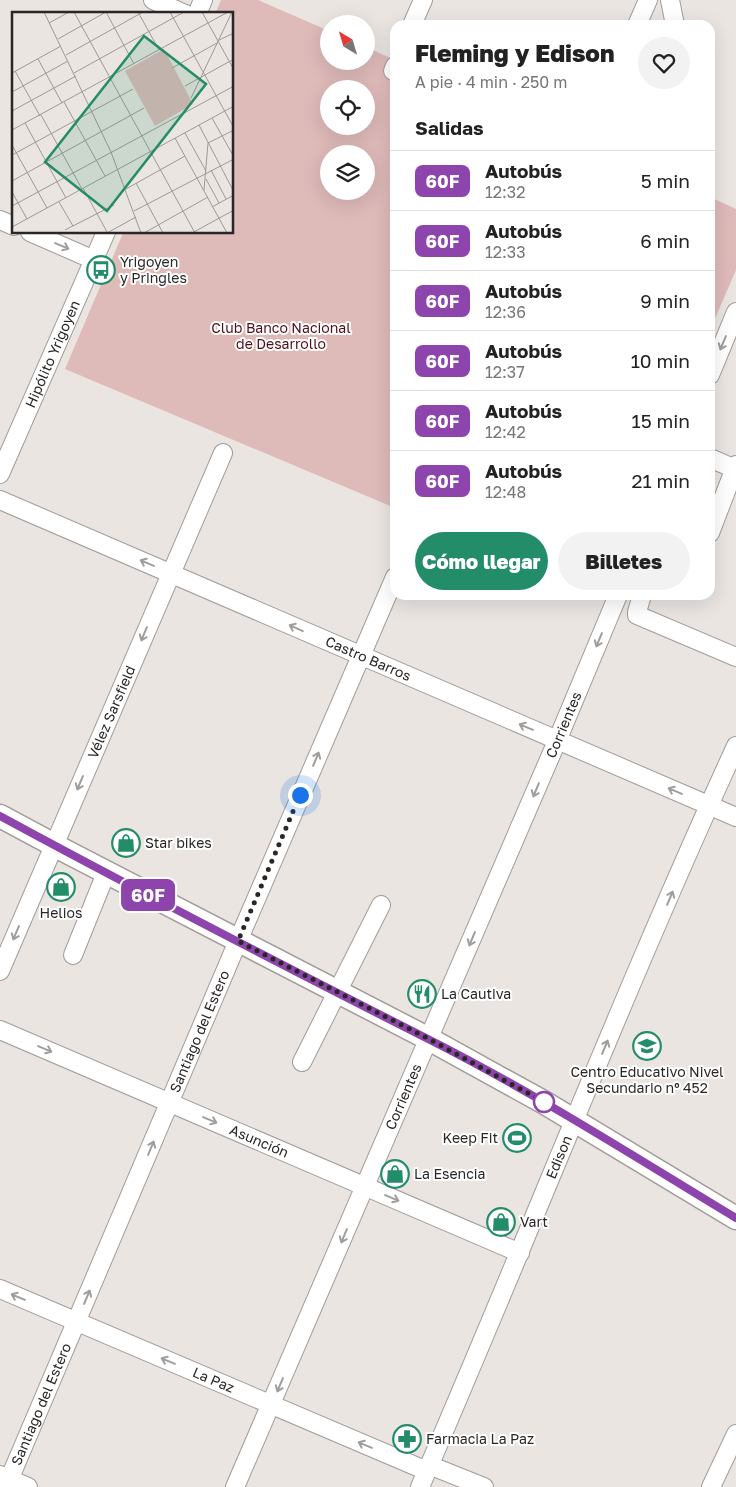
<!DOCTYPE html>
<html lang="es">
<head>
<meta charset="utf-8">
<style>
  :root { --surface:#fff; --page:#f2f2f2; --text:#222; --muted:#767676; --line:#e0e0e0; --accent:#238c68 }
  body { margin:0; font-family:"Golos Text",sans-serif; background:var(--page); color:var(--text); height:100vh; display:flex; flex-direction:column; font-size:19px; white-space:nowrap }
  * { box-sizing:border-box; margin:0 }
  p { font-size:16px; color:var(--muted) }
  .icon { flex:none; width:28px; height:28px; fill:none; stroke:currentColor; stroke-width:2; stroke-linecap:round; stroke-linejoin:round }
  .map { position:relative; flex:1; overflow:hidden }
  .sheet { position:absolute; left:390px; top:20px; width:325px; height:580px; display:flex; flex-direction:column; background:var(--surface); border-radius:15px; box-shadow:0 5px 20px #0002 }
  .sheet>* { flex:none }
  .badge { padding:0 10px; border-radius:8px; font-size:18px; line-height:32px }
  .needle { width:32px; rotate:322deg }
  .controls { position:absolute; left:320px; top:15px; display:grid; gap:10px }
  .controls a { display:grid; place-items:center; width:55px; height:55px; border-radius:50%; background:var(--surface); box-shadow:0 5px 20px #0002; font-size:25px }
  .you { position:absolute; width:25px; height:25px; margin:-12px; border:4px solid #fff; border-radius:50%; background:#1a73e8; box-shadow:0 0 0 8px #1a73e833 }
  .map>.badge { position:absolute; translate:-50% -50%; box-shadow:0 0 0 2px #fff }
  h2 { padding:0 25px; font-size:19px; line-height:45px }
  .round { display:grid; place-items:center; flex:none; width:52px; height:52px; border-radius:26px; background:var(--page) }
  .summary { display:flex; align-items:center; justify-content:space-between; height:85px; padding:0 25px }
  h1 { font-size:24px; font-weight:800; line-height:38px }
  .cta { display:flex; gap:10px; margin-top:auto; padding:10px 25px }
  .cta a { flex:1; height:58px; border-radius:30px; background:var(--accent); color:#fff; font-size:20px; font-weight:800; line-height:58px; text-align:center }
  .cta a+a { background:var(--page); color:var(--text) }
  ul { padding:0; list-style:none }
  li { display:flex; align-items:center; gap:15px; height:60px; padding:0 25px; border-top:1px solid var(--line) }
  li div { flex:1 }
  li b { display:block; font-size:19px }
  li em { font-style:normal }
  li .badge { min-width:55px; font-weight:700; text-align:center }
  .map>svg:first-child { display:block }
  .green { fill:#debab9; fill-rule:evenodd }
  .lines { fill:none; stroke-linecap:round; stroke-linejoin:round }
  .minor-casing { stroke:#a19c98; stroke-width:20 }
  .major-casing { stroke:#a19c98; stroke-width:25 }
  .minor { stroke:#fff; stroke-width:18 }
  .major { stroke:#fff; stroke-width:22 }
  .oneway { stroke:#9f9e9d }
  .line-casing { stroke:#fff; stroke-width:11 }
  .line { stroke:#8e44ad; stroke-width:8 }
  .walk { stroke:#292726; stroke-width:5; stroke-dasharray:0 9 }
  .stop-dot { fill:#fff; stroke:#8e44ad; stroke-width:2.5 }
  .labels { text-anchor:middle; stroke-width:4; stroke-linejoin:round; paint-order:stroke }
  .poi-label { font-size:14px; fill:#292726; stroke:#fff; text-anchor:start }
  .park-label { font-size:14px; fill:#4f0f15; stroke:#fff }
  .street-label { font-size:14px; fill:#292726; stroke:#fff }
  .inset-road { fill:none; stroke:#9d9996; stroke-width:1 }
  .view { fill:#238c68; fill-opacity:0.15; stroke:#238c68; stroke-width:2.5 }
  .inset-edge { fill:none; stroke:#292726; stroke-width:2.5 }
</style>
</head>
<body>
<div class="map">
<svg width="736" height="1487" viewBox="0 0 736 1487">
  <rect width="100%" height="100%" fill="#eae5e1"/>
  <!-- green -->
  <g class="green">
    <path d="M221,0h37l71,31v30h37v-14l29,13v448l-330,-139 58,-136 109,-1v-218h-17zM329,89h37v37h-37zM329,154h37v37h-37z"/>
    <path d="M710,197l26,12v61l-26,60z"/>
  </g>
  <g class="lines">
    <defs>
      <g id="minor">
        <path d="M153,0l32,14"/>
        <path d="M670,0l5,25"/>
        <path d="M197,14l6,-14"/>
        <path d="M412,25l11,-25"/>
        <path d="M637,25l11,-25"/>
        <path d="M393,71l2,-5"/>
        <path d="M0,220l14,6"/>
        <path d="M30,232l64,28"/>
        <path d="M710,375l26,-63"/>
        <path d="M710,458l25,11"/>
        <path id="s1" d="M0,474l106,-242"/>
        <path id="s2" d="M0,500l736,317"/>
        <path d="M710,533l26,-68"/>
        <path d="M642,595l-5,17v3l99,42"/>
        <path d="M73,955l33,-82"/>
        <path id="s3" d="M0,971l223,-518"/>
        <path id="s4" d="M0,1030l520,223"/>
        <path d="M302,1062l79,-157"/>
        <path id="s5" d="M0,1289l427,182"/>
        <path d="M429,1465l55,22"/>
        <path d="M0,1475l28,12"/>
        <path id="s6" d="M6,1487l232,-546 157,-364"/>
        <path id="s7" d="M235,1487l322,-746 61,-146"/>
        <path id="s8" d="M420,1487c107,-246 204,-497 316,-741"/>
        <path d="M711,1487l25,-53"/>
      </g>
      <path id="major" d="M0,816l69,37 360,186 116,64 191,115"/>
    </defs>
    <!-- minor casing -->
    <use href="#minor" class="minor-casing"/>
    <!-- major casing -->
    <use href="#major" class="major-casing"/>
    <!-- minor -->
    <use href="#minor" class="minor"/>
    <!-- major -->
    <use href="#major" class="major"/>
  </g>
  <!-- one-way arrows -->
  <defs><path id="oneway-shaft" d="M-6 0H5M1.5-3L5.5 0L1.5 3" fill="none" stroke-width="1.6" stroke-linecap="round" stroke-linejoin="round" transform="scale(1.25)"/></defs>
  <g class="oneway">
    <use href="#oneway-shaft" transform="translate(62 246) rotate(23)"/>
    <use href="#oneway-shaft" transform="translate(723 343) rotate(113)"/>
    <use href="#oneway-shaft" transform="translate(147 563) rotate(-157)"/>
    <use href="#oneway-shaft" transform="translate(296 628) rotate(-156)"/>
    <use href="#oneway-shaft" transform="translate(144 634) rotate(113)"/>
    <use href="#oneway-shaft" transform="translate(599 640) rotate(113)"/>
    <use href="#oneway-shaft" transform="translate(526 727) rotate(-157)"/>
    <use href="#oneway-shaft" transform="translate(316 759) rotate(-67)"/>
    <use href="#oneway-shaft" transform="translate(80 783) rotate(113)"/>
    <use href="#oneway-shaft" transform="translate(536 790) rotate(113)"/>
    <use href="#oneway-shaft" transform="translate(675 791) rotate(-157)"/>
    <use href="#oneway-shaft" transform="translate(670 898) rotate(-67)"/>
    <use href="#oneway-shaft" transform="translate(16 933) rotate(113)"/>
    <use href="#oneway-shaft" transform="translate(472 939) rotate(113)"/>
    <use href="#oneway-shaft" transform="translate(605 1047) rotate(-67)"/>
    <use href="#oneway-shaft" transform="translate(45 1049) rotate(23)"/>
    <use href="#oneway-shaft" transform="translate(210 1120) rotate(23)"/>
    <use href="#oneway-shaft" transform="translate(151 1148) rotate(-67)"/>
    <use href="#oneway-shaft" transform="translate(392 1198) rotate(23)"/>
    <use href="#oneway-shaft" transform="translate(344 1236) rotate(113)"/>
    <use href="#oneway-shaft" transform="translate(18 1297) rotate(-157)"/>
    <use href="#oneway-shaft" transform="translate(87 1297) rotate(-67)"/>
    <use href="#oneway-shaft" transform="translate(168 1361) rotate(-157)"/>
    <use href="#oneway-shaft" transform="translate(280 1385) rotate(113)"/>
    <use href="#oneway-shaft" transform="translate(365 1445) rotate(-157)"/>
  </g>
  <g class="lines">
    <defs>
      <path id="line" d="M0,816c142,77 286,151 430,224 105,53 205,117 306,178"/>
    </defs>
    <!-- line casing -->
    <use href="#line" class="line-casing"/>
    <!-- line -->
    <use href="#line" class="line"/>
    <!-- walk -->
    <path class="walk" d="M300,795l-62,146 191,98 117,64 -2,-1"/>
  </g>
  <!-- icons -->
  <defs>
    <symbol id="bus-ring" viewBox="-11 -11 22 22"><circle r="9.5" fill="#fff" stroke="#238c68" stroke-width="1.5"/><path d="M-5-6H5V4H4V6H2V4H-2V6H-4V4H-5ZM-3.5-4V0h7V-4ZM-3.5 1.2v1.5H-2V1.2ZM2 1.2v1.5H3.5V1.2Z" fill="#238c68"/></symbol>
    <symbol id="shop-ring" viewBox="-11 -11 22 22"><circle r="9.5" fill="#fff" stroke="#238c68" stroke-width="1.5"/><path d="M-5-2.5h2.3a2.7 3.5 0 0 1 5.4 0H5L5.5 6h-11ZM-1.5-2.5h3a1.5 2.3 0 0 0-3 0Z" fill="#238c68"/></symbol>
    <symbol id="restaurant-ring" viewBox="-11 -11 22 22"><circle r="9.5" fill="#fff" stroke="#238c68" stroke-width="1.5"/><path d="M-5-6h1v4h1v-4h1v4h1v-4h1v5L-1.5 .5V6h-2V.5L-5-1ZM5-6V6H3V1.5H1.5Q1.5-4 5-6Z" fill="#238c68"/></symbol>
    <symbol id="school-ring" viewBox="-11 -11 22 22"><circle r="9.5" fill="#fff" stroke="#238c68" stroke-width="1.5"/><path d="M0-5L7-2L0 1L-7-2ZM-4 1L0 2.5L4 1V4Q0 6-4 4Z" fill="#238c68"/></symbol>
    <symbol id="stadium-ring" viewBox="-11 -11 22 22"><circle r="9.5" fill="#fff" stroke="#238c68" stroke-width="1.5"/><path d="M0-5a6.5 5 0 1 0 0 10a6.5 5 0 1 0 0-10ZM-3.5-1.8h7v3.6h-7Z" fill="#238c68"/></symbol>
    <symbol id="pharmacy-ring" viewBox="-11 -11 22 22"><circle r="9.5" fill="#fff" stroke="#238c68" stroke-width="1.5"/><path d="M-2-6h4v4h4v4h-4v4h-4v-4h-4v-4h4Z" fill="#238c68"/></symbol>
  </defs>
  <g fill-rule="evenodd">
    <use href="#bus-ring" x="85" y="254" width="32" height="32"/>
    <use href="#shop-ring" x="110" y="827" width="32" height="32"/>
    <use href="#shop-ring" x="45" y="871" width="32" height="32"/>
    <use href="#restaurant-ring" x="406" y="978" width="32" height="32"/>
    <use href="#school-ring" x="631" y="1030" width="32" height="32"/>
    <use href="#stadium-ring" x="501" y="1122" width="32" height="32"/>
    <use href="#shop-ring" x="379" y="1158" width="32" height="32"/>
    <use href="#shop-ring" x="485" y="1206" width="32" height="32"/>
    <use href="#pharmacy-ring" x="391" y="1423" width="32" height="32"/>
  </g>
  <!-- markers -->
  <circle class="stop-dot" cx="544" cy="1102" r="10"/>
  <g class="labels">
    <!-- poi labels -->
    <g class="poi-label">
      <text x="120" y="267">Yrigoyen<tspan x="120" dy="16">y Pringles</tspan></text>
      <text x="145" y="848">Star bikes</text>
      <text x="61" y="918" text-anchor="middle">Helios</text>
      <text x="441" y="999">La Cautiva</text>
      <text x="647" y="1077" text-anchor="middle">Centro Educativo Nivel<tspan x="647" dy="16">Secundario nº 452</tspan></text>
      <text x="498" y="1143" text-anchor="end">Keep Fit</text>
      <text x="414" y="1179">La Esencia</text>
      <text x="520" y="1227">Vart</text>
      <text x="426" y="1444">Farmacia La Paz</text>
    </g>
    <!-- park labels -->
    <g class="park-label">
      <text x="281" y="333">Club Banco Nacional<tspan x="281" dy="16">de Desarrollo</tspan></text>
    </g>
    <!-- street labels -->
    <g class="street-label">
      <text dy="5" stroke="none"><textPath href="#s1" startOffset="131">Hipólito Yrigoyen</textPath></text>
      <text dy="5" stroke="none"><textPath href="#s2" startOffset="401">Castro Barros</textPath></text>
      <text dy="5" stroke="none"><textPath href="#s3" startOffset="282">Vélez Sarsfield</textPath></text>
      <text dy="5" stroke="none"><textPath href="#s7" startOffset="830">Corrientes</textPath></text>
      <text dy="5" stroke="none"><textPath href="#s6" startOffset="495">Santiago del Estero</textPath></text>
      <text dy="5" stroke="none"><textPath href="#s7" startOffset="425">Corrientes</textPath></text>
      <text dy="5" stroke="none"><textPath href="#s4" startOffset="282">Asunción</textPath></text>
      <text dy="5" stroke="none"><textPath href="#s8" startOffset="358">Edison</textPath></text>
      <text dy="5" stroke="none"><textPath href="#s5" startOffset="232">La Paz</textPath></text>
      <text dy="5" stroke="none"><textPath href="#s6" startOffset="90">Santiago del Estero</textPath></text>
    </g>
  </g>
  <!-- overview -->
  <g transform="translate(12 12)">
    <rect width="221" height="221" fill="#eae5e1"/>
    <path d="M152,37l29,55 -38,22 -30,-55z" fill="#debab9"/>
    <path class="inset-road" d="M32,0l67,140 30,81M62,0l121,221M94,0l28,52M126,0l21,38M158,0l64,116M190,0l32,58M37,11l20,-11M46,27l48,-27M207,28l15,-7M54,43l77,-43M26,47l24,44M160,56l45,-25M3,59l25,45M0,61l49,-27M62,61l110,-61M173,74l49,-27M0,80l56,-31M179,86l41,-86M52,90l41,74M0,99l64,-35M29,103l41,74M200,106l22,39M13,111l41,75M187,113l35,67M0,118l216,-118M173,121l21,38M163,126l52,95M0,133l35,63M0,143l121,-66M199,158l15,29M194,167l13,24M0,169l132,-73M124,171l27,50M71,176l24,44M114,177l59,-33M192,178l4,-47 26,-13M0,180l15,27M47,190l14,24M0,194l222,-120M200,195l22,-12M122,199l100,-52M0,215l222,-121M53,218l49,-25M95,221l29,-16M132,221l64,-36M180,221l42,-23"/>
    <path class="view" d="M132,24l62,48 -99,127 -62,-49z"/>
    <rect width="221" height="221" class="inset-edge"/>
  </g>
</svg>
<div class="controls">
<a><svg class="needle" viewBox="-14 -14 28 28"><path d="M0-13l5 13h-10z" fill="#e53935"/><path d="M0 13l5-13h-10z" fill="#767676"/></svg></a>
<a><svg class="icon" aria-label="locate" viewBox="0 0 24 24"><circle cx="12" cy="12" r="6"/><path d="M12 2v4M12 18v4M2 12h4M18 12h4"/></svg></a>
<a><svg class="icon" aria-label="layers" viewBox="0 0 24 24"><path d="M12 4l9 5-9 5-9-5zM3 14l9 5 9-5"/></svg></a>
</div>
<div class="you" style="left:300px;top:795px"></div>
<b class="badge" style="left:148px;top:895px;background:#8e44ad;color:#fff">60F</b>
<section class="sheet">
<div class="summary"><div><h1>Fleming y Edison</h1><p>A pie · 4 min · 250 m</p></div><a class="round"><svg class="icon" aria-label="heart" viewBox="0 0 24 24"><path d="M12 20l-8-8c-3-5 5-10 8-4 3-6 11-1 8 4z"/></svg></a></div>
<h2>Salidas</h2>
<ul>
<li><span class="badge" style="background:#8e44ad;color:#fff">60F</span><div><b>Autobús</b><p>12:32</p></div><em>5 min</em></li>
<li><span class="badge" style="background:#8e44ad;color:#fff">60F</span><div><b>Autobús</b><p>12:33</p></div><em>6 min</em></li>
<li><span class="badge" style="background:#8e44ad;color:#fff">60F</span><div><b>Autobús</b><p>12:36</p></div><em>9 min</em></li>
<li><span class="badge" style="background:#8e44ad;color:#fff">60F</span><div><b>Autobús</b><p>12:37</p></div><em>10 min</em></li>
<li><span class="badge" style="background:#8e44ad;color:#fff">60F</span><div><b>Autobús</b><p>12:42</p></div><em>15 min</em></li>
<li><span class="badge" style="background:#8e44ad;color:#fff">60F</span><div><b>Autobús</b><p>12:48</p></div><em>21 min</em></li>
</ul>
<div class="cta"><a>Cómo llegar</a><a>Billetes</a></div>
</section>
</div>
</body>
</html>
